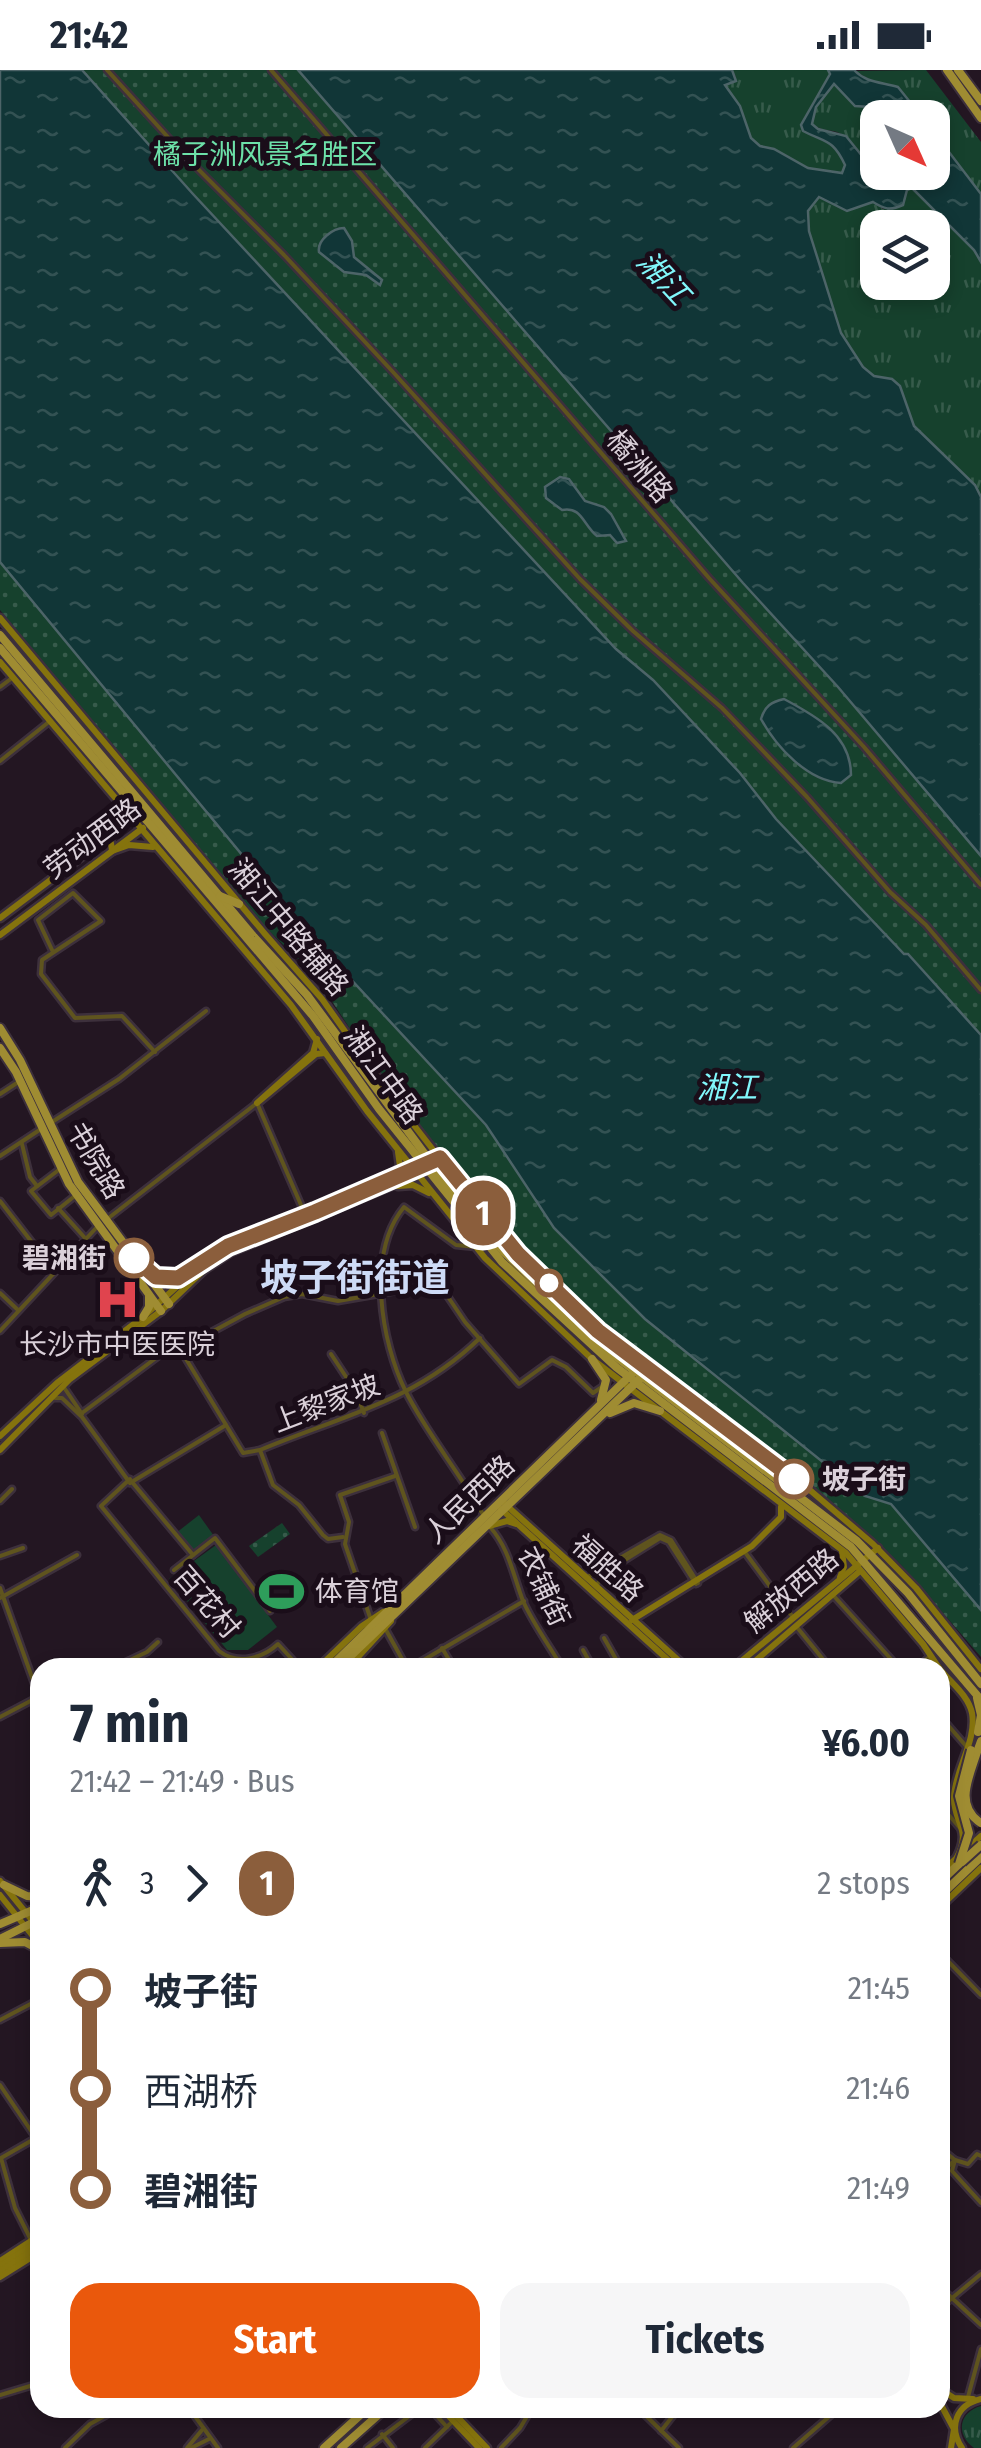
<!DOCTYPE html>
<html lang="en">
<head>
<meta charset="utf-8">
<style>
  :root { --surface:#fff; --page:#f6f6f7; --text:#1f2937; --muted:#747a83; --accent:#ea580c }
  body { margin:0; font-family:"Fira Sans Condensed","Noto Sans SC",sans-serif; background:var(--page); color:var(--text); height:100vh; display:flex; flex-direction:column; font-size:38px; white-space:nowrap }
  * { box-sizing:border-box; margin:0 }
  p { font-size:32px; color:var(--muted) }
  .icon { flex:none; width:55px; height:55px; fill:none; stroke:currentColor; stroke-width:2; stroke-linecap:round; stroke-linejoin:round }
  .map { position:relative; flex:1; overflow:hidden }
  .details { position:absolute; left:30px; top:1588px; width:920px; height:760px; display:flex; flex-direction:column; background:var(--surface); border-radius:30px; box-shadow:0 5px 15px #0003 }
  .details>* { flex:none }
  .badge { padding:0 20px; border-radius:32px; font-size:35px; line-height:65px }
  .needle { width:65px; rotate:135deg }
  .tools { position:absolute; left:860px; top:30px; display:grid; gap:20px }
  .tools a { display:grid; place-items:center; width:90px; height:90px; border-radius:20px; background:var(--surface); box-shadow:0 5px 15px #0003; font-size:50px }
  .map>.badge { position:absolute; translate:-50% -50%; box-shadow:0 0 0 5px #fff }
  .legs { display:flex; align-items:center; gap:15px; height:110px; padding:0 40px; font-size:32px }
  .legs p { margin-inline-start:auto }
  .overview { display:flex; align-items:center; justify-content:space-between; height:170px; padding:0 40px }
  h1 { font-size:55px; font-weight:700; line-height:75px }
  .primary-button { display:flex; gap:20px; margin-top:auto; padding:20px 40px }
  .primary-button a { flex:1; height:115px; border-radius:30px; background:var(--accent); color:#fff; font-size:40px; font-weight:700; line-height:115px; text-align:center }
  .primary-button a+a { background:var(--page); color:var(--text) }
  ul { padding:0 40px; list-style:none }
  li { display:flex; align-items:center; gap:35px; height:100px; font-size:38px }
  li i { display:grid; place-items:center; width:15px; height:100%; margin:0 12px; background:currentColor }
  li i::after { content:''; width:25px; height:25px; margin:-12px; border:8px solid; border-radius:50%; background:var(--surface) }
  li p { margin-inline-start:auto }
  li:first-child i { background:linear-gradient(#0000 50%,currentColor 0) }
  li:last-child i { background:linear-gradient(currentColor 50%,#0000 0) }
  .status { display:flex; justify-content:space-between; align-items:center; height:70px; padding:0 50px; background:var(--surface); direction:ltr }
  .status svg { height:28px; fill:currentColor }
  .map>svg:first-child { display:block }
  .grass { fill:url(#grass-tufts); fill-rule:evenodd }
  .park { fill:url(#park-dots) }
  .pitch { fill:#16412d }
  .water { fill:url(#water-ripples); stroke:#4d6468; stroke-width:2.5 }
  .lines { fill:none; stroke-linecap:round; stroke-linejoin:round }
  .street-casing { stroke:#3d303c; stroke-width:9 }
  .secondary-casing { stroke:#3d303c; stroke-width:11 }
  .primary-casing { stroke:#3d303c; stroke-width:12 }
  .street { stroke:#5f541e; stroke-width:4 }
  .secondary { stroke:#85730d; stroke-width:6 }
  .primary { stroke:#9f8c32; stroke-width:8 }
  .primary-bridge-casing { stroke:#3d303c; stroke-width:12; stroke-linecap:butt }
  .primary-bridge { stroke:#9f8c32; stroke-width:8 }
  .line-1-casing { stroke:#fff; stroke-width:22 }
  .line-1 { stroke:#8b5e3c; stroke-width:15 }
  .stop-1-dot { fill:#fff; stroke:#8b5e3c; stroke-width:5 }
  .labels { text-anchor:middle; stroke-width:10; stroke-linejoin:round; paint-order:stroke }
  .park-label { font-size:28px; fill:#6de1a9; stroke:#1a0d19 }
  .street-label { font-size:28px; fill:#dad0d9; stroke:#1a0d19 }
  .stop-label { font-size:28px; font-weight:bold; fill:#dad0d9; stroke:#1a0d19; text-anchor:end }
  .poi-label { font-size:28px; fill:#dad0d9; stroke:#1a0d19 }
  .water-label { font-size:30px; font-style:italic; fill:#81f7fb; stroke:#1a0d19 }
  .district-label { font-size:38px; font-weight:bold; fill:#cedbf6; stroke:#1a0d19 }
</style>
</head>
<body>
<div class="status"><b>21:42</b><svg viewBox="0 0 49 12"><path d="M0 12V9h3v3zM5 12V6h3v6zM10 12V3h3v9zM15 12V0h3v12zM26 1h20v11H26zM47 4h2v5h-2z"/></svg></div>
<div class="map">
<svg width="981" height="2378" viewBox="0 0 981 2378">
  <defs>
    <pattern id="grass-tufts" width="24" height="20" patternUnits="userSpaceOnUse" patternTransform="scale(2.5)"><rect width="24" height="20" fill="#16412d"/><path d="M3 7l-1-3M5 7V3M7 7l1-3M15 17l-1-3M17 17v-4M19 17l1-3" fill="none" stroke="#375b4b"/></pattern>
    <pattern id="park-dots" width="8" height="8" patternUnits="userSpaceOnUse" patternTransform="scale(2.5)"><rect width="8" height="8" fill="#16412d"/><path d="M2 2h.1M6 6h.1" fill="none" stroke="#375b4b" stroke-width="1.8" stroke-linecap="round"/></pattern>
    <pattern id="water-ripples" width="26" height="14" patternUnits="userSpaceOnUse" patternTransform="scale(2.5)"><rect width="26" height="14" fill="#113637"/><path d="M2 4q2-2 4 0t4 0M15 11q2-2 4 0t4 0" fill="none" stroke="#335253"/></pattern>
  </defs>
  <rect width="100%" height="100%" fill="#231622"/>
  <!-- grass -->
  <g class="grass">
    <path d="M732,0h96l2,4 -29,51 11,10 17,5 16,25 -3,8 -34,-5 -34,-19 -14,-3 -9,-8 -7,-22 -17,-27 -2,-5h6l5,-7z"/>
    <path d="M926,0l55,72v52l-48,-63 -1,-13 -10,-1 -24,-30 -17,-2 -27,-14z"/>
    <path d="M834,13l47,34 -3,1 -2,46 -9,-2c-10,-10 -16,-25 -30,-30 -11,-3 -15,-1 -25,-8l4,-17z"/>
    <path d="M912,118l62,62 7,12v235l-6,-12 -61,-59 -14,-40 -8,-7 -18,-3 -11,-9 -22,-34 -32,-102 -1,-20 11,-14 28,14 26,-9 10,7 20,-4 4,-15zM878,158h54v54h-54z"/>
    <path d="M981,2336v42h-7c-19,-14 -15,-36 7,-42z"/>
  </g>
  <!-- park -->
  <g class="park">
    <path d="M82,0h216l445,513 95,104 143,169v179l-72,-81 -5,1 -128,-136 -36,-47 -87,-92 -37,-31 -423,-455z"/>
    <path d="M0,492l295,356 191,207 68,103 311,268 26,8 90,106v47l-78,-90 -29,-28 -270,-210 -92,-89 -127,-158 -69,-105 -56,-55 -260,-312z"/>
    <path d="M282,1453l8,11 -32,23 -9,-11z"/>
  </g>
  <!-- pitch -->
  <g class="pitch">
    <path d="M199,1445l15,21 -23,17 -15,-20z"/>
    <path d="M216,1475l61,82 -29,23h-21l-58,-71z"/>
  </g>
  <!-- water -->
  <g class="water">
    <path d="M0,0h82l111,124 423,455 37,31 87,93 36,46 128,135h4l73,81v575l-90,-106 -26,-8 -220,-177 -91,-91 -68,-103 -191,-206 -295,-357z"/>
    <path d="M298,0h434l4,11 -11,4 15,21 11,32 9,8 14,3 34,19 34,5 3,-8c-12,-26 -19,-22 -42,-34l-2,-6 29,-51 -2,-4h26c12,13 28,12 44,17l24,30h-41l-11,-10 -15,-1 -21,-22 -18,23 -4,17 6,5 28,7 21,26h10l1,10h54l1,-41 48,63v68l-7,-12 -62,-62 -5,2 -4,15c-13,6 -19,4 -30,-3l-26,9 -28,-14 -11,14 1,20 32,102 22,34 11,9 18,3 8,7 14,40 61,59 6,12v359l-143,-169 -95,-104z"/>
    <path d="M344,158l8,13 2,16 28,23 -2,5 -14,-10 -22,-3 -25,-20c-2,-12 14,-24 25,-24z"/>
    <path d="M560,407l9,2 16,22 19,6 7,7 15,27 -9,2 -7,-8 -13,1c-14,-11 -15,-30 -35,-26l-16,-12 -1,-11z"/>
    <path d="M784,629c32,17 67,36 67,76l-10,8c-33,-2 -64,-35 -80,-64 4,-13 10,-17 23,-20z"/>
  </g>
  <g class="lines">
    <defs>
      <g id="street">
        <path d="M107,0l79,87 98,98 109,117 187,207 53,52 89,77 85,89 83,95 36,33 55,65"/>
        <path d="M271,0l438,508 155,169 117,138"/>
        <path d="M0,617l12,-9"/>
        <path d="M0,691l50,-40"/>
        <path d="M53,882l-15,-32 35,-27 28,28 -59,39 -1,14 34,44 47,-2 33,36"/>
        <path d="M0,1024l20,-13"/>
        <path d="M52,1052l67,-43 87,-68"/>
        <path d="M22,1074l8,33 7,9"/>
        <path d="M0,1086l41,-27"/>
        <path d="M60,1099l-29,22 20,24 25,-20"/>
        <path d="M0,1131l41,53 16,14"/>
        <path d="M58,1138l27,30"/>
        <path d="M106,1150l151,-117 47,109"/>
        <path d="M476,1177l-20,-2 -52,-38c-38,46 -23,135 2,185 20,40 55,83 78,124"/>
        <path d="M0,1223l18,17"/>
        <path d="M0,1261l98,-105"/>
        <path d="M180,1279l63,104 17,-3c81,-34 154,-48 220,-112"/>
        <path d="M331,1284l25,38 8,21"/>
        <path d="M63,1316l19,28"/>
        <path d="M55,1328h7l20,19 48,66 96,-58"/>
        <path d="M82,1343l78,-58 20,-6 65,-35 39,-17 18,-3 36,7 92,-16 12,3 23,34 54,62 33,-24 14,7 27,26 9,-6"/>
        <path d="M382,1363l33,94"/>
        <path d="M260,1380l13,35 26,20 24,30 5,4 15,-2"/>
        <path d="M130,1409l-29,27 118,145c18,14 43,8 59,-7l22,24"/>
        <path d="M132,1412l61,73"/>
        <path d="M0,1431l12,-12"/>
        <path d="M490,1457c19,21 23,48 33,74 10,22 25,43 37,63"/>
        <path d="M744,1481l48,65"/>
        <path d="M0,1486l23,-8"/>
        <path d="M174,1500l41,-32 55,73"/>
        <path d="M589,1506l71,-41 11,5 27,43"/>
        <path d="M597,1515l7,-12 56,-35 9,4 27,42"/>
        <path d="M0,1518l39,109"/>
        <path d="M833,1525l66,73"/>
        <path d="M0,1528l77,-43"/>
        <path d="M371,1550l-26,-76 4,-22 -9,-27 55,-19"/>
        <path d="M796,1556l34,42"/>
        <path d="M386,1560l21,38"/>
        <path d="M604,1568l17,30"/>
        <path d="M442,1578l12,20"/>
        <path d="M583,1580l10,18"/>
        <path d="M113,1598l34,-16 11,-10"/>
        <path d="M410,1598l114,-67"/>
        <path d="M917,1598l12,-11"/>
        <path d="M940,1646l26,30"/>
        <path d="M0,1647l40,-21"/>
        <path d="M940,1735l20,23"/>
        <path d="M940,1883l41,42"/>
        <path d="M0,1950l40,-21"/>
        <path d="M0,2015l40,59"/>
        <path d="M30,2058l10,-9"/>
        <path d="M940,2078l15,12 -3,11 29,32"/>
        <path d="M940,2104l15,-14 13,4 9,-10 4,2"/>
        <path d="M31,2170l-16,-32 -14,-50 35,-20"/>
        <path d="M940,2217l41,38"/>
        <path d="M940,2238l41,-34"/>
        <path d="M0,2325l40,-12"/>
        <path d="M968,2327l13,-48"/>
        <path d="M189,2338l29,40"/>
        <path d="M638,2338l41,40"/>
        <path d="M661,2361l18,-23"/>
        <path d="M382,2364l11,14"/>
        <path d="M65,2378l25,-24 29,-16"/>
        <path d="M187,2378l15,-18"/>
        <path d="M191,2378l18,-9"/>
        <path d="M367,2378l53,-40 15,6 12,13"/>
        <path d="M425,2378l28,-27"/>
        <path d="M501,2378l19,-20 12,-20"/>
        <path d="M793,2378l46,-40"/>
      </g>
      <g id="secondary">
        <path d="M0,548l265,316 57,65 66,93 92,118 39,43 79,78 213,160 62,53 43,44 65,81"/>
        <path d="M0,592l291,343 76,106 118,147 107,101 254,194 77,91 16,24"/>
        <path d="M112,760l6,-11 -1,-15"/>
        <path d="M105,770l6,3 1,8 17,-6 24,2"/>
        <path d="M0,848l134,-101"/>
        <path d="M0,865l143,-107"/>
        <path d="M317,969l-4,14 -56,50 59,-49 9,-1"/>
        <path d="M392,1107l8,-11 -2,-14"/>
        <path d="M398,1116l15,-1 16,8"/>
        <path d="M0,1366l57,-53 86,-66 70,-63 202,-86"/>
        <path d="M0,1380l70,-71 91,-68 43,-41 27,-18 189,-78"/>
        <path d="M505,1434l182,164"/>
        <path d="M501,1439l176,159"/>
        <path d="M489,1456l18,-5 9,3"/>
        <path d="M840,1507l4,-10 -2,-16"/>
        <path d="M632,1550l120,-74 29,-29v-10"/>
        <path d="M318,1598l44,-42 21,-14"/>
        <path d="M348,1598l43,-47"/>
        <path d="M733,1598l145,-120"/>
        <path d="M747,1598l113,-97"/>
        <path d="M940,1599c11,14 28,26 32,44 5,28 -17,56 -18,84 -1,25 18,32 3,60"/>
        <path d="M940,1803l41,-37"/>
        <path d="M0,1811l40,49"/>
        <path d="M0,1825l40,50"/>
        <path d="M940,1837l41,-39"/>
        <path d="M0,2191l40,-26"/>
        <path d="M0,2196l40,-26"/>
        <path d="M0,2201l40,-25"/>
        <path d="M0,2207l40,-25"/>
        <path d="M940,2319l14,9 19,1"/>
        <path d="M940,2333l14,26 -3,19"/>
        <path d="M441,2338l38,40"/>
        <path d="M449,2338l38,40"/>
        <path d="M962,2378c-14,-21 -6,-43 19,-49"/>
      </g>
      <g id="primary">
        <path d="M947,0l34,48"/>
        <path d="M958,0l23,31"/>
        <path d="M0,565l254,302 53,58 137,185 59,71 103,98 251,192 51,52 73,91"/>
        <path d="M0,578l313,368 66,93 123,153 114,105 235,180 130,153"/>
        <path d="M220,826l19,8"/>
        <path d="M0,958l20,32 58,122 91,122"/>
        <path d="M0,978l16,24 53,112 92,127"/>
        <path d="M148,1202l22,8 24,-11"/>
        <path d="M143,1247l6,-10v-10"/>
        <path d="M592,1289l14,21 -5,20"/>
        <path d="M610,1343l24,-10 26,8"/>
        <path d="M329,1598l312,-303"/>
        <path d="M338,1598l311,-298"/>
        <path d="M977,1628l4,17 -3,17"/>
        <path d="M977,1682l4,-11"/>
        <path d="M940,1812l19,-18"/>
        <path d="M4,1815l23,11 13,1"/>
        <path d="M940,1826l41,-39"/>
        <path d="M0,1854l40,-17"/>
        <path d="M0,1869l40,-20"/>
        <path d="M0,1873l25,-1 15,8"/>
        <path d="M324,2378l44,-40"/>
        <path d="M341,2378l45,-40"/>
      </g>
    </defs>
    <!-- street casing -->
    <use href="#street" class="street-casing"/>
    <!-- secondary casing -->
    <use href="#secondary" class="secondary-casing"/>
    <!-- primary casing -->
    <use href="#primary" class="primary-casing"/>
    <!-- street -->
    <use href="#street" class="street"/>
    <!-- secondary -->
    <use href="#secondary" class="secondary"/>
    <!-- primary -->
    <use href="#primary" class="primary"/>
    <defs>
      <g id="primary-bridge">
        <path d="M977,1682c-8,25 -23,54 4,71"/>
        <path d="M962,1792l19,-17"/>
        <path d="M959,1794l10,-31 -10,-37 12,-46"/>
      </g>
    </defs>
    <!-- primary-bridge casing -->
    <use href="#primary-bridge" class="primary-bridge-casing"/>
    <!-- primary-bridge -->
    <use href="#primary-bridge" class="primary-bridge"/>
  </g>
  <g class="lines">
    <defs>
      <path id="line-1" d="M134,1188l22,19 22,1 50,-32 87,-34 125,-54 78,96 80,77 196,148"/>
    </defs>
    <!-- line-1 casing -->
    <use href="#line-1" class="line-1-casing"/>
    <!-- line-1 -->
    <use href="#line-1" class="line-1"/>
  </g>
  <!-- icons -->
  <defs>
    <symbol id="hospital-bare" viewBox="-9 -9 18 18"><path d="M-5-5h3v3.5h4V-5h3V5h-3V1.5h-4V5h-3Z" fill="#e0444e" stroke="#1a0d19" stroke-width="2.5" paint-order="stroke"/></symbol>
    <symbol id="stadium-bare" viewBox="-9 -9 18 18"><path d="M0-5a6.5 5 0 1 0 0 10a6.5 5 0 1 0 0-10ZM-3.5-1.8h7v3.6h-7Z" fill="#2e9e5b" stroke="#1a0d19" stroke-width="2.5" paint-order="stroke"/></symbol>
  </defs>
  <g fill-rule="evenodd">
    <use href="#hospital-bare" x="86" y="1198" width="63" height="63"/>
    <use href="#stadium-bare" x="250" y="1490" width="63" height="63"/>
  </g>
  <!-- markers -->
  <g class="stop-1-dot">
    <circle cx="134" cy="1188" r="18"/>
    <circle cx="549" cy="1213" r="12"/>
    <circle cx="794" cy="1409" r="18"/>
  </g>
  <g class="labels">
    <!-- park labels -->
    <g class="park-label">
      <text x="265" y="94">橘子洲风景名胜区</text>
    </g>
    <!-- street labels -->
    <g class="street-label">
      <text transform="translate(640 396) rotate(50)" y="10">橘洲路</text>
      <text transform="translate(92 768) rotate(-37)" y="10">劳动西路</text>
      <text transform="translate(289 857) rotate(50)" y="10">湘江中路辅路</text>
      <text transform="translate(384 1005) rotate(54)" y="10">湘江中路</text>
      <text transform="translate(96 1090) rotate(59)" y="10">书院路</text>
      <text transform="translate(326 1333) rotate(-21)" y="10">上黎家坡</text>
      <text transform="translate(469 1429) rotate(-44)" y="10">人民西路</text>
      <text transform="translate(608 1498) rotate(42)" y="10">福胜路</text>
      <text transform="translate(544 1516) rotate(65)" y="10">衣铺街</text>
      <text transform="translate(791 1520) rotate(-40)" y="10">解放西路</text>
      <text transform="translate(207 1532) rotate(49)" y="10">百花村</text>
    </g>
    <!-- stop labels -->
    <g class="stop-label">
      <text x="106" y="1198">碧湘街</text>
      <text x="822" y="1419" text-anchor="start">坡子街</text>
    </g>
    <!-- poi labels -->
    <g class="poi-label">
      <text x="117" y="1284">长沙市中医医院</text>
      <text x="315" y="1531" text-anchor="start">体育馆</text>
    </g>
    <!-- water labels -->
    <g class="water-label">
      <text transform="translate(663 208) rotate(47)" y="10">湘江</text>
      <text x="727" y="1028">湘江</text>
    </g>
    <!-- district labels -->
    <g class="district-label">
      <text x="355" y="1221">坡子街街道</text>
    </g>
  </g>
</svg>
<div class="tools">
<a><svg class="needle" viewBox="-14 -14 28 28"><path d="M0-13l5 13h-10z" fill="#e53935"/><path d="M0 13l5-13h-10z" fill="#747a83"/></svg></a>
<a><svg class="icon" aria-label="layers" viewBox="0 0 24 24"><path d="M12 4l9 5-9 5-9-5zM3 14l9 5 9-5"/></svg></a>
</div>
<b class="badge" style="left:483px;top:1143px;background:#8b5e3c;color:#fff">1</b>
<section class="details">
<div class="overview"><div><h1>7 min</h1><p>21:42 – 21:49 · Bus</p></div><b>¥6.00</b></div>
<div class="legs"><svg class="icon" aria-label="walk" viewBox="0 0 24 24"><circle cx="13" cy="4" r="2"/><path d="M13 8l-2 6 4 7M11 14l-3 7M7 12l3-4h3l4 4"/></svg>3<svg class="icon" aria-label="forward" viewBox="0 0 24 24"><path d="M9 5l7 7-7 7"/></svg><b class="badge" style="background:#8b5e3c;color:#fff">1</b><p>2 stops</p></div>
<ul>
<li><i style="color:#8b5e3c"></i><b>坡子街</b><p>21:45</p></li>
<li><i style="color:#8b5e3c"></i><span>西湖桥</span><p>21:46</p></li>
<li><i style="color:#8b5e3c"></i><b>碧湘街</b><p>21:49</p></li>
</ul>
<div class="primary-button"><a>Start</a><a>Tickets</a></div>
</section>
</div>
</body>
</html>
